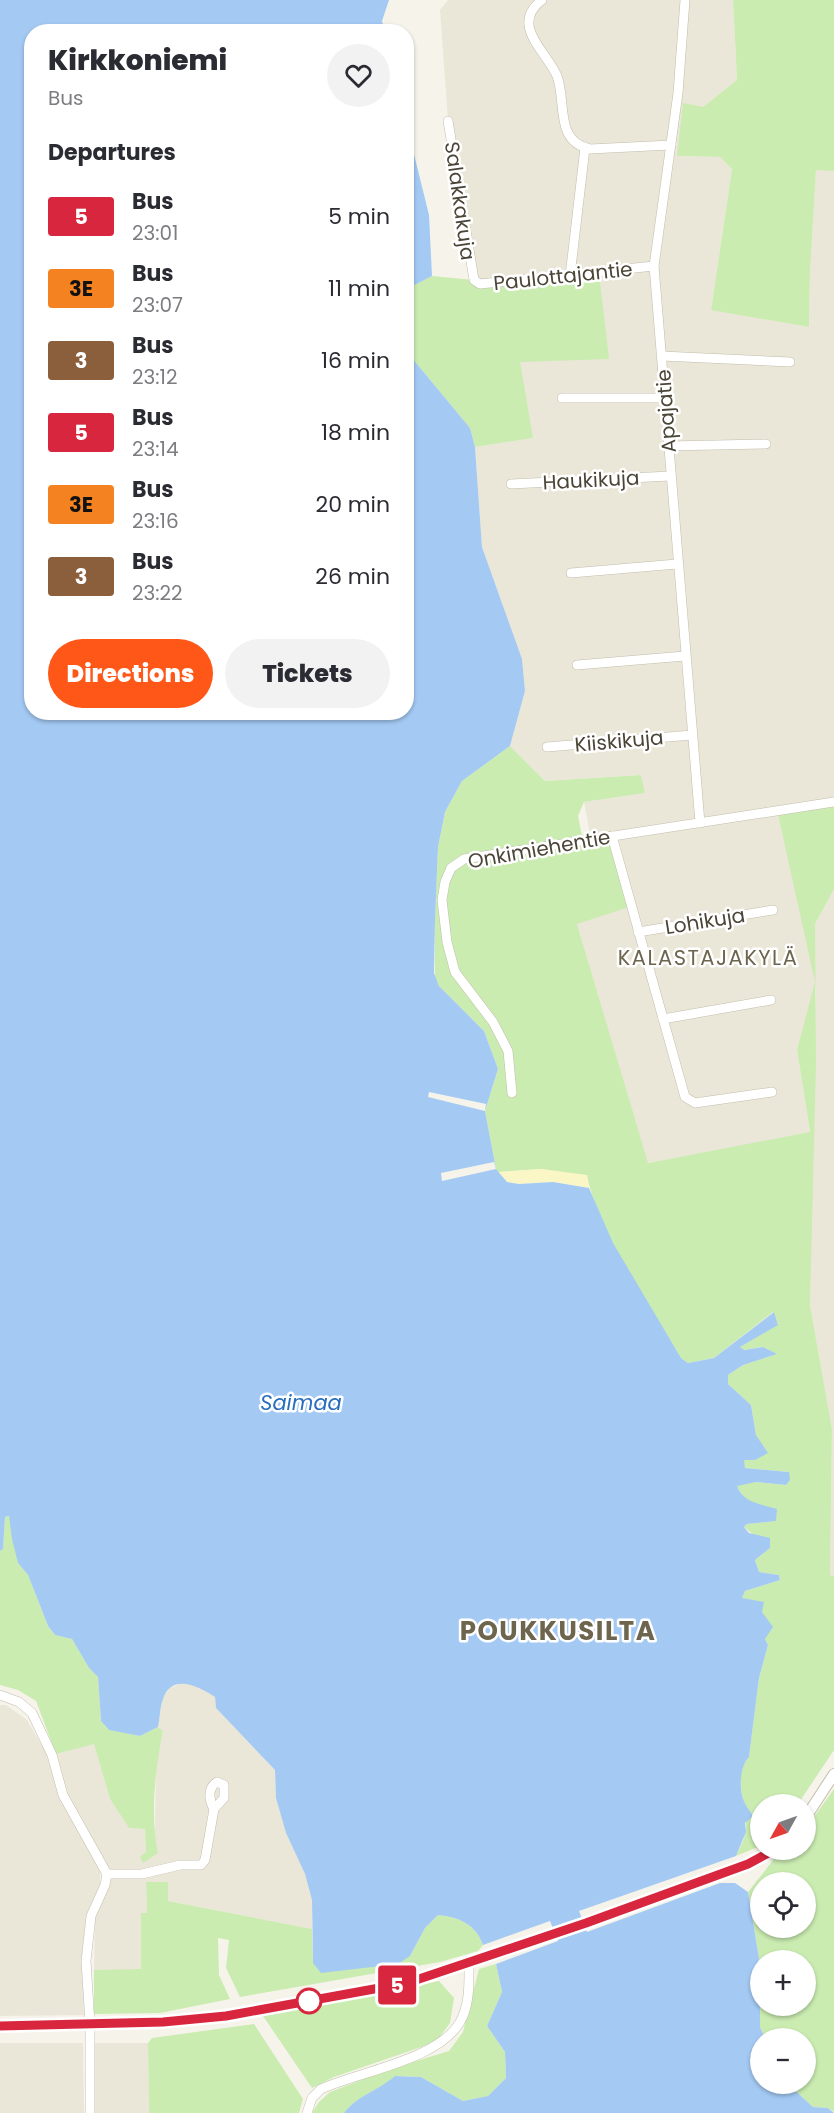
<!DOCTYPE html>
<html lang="en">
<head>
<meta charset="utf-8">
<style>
  :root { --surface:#fff; --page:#f2f2f3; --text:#2b2b33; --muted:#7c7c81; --accent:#ff5718 }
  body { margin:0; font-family:Poppins,sans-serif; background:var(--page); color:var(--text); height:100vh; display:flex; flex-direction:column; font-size:22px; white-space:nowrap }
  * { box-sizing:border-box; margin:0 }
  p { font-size:20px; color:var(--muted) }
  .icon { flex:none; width:33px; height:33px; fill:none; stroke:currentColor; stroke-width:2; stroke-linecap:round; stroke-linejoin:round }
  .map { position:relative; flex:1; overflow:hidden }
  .panel { position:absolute; left:24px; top:24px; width:390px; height:696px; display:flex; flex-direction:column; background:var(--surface); border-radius:24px; box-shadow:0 2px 4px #0004 }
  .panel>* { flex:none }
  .badge { padding:0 12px; border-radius:4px; font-size:21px; line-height:39px }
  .needle { width:39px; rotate:230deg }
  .fabs { position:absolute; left:750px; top:1794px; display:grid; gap:12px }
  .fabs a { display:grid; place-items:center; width:66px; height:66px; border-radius:50%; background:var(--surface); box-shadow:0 2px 4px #0004; font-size:30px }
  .map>.badge { position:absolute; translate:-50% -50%; box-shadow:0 0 0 3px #fff }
  h2 { padding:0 24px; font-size:22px; line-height:54px }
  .round { display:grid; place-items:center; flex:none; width:63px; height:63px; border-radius:32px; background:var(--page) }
  .overview { display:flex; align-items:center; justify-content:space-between; height:102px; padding:0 24px }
  h1 { font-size:28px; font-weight:800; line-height:45px }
  .button { display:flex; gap:12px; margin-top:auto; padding:12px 24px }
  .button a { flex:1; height:69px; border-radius:36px; background:var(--accent); color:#fff; font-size:24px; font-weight:800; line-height:69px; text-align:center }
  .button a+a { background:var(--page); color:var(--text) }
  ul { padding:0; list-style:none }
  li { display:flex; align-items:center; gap:18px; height:72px; padding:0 24px }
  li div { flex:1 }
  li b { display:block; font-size:22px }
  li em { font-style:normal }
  li .badge { min-width:66px; font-weight:700; text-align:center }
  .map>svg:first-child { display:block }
  .residential { fill:#eae7d8 }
  .green { fill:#caecb1; fill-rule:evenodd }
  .sand { fill:#fbf6c5 }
  .water { fill:#a4caf4 }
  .pier { fill:#f6f4ea }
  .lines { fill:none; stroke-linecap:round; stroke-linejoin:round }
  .minor-casing { stroke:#c2bdac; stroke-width:10 }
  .tertiary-casing { stroke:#c2bdac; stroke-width:12 }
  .minor { stroke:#fff; stroke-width:9 }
  .tertiary { stroke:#fff; stroke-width:10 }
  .line-casing { stroke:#fff; stroke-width:14 }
  .line { stroke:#d7263d; stroke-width:9 }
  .stop-dot { fill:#fff; stroke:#d7263d; stroke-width:3 }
  .labels { text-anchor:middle; stroke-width:5; stroke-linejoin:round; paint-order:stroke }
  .street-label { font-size:20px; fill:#4a4537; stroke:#fff }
  .neighbourhood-label { font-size:21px; letter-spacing:1.5px; fill:#6e654e; stroke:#fff }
  .water-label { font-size:21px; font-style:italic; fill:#296dbd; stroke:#fff }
  .district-label { font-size:26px; font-weight:bold; letter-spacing:1.5px; fill:#6e654e; stroke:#fff }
</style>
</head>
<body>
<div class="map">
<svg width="834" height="2113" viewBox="0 0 834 2113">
  <rect width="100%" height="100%" fill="#f6f4ea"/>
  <!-- residential -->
  <g class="residential">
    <path d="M448,0h285l4,80 -34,27 -26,49 43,1 12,12 -21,140 98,18 1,-55 6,-103 18,2v633l-55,10 36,166v-56l19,-35v687l-4,-1 2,-146 -22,-124 6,-320 -19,65 13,83 -163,30 -70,-239 14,-85 -7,-37 61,-9 -4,-18 -96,6 -35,-35 15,-55 -3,-32 -40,-112 -7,-100 58,-9 -59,-158 -26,-159 -8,-111z"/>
    <path d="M182,1683l17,3 16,11 1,11 59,62 1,28 10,35 19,41 7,26v29l-144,-28 -22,-19 1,31 -6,1v56h-47l1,-53 17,-42 -45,-81 -10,-40 37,-11 16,56 19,29 16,1 1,24h12l-3,-16 1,-72 7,-34 -5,-4 5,-30 7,-9z"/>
    <path d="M0,1705h6l21,15 19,33 13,43 41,70v20l-14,29 -4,45 2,55 -84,1z"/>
    <path d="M0,2043h83l1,70h-84z"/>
    <path d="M95,2043h53l1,70h-54z"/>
  </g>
  <!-- green -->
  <g class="green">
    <path d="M733,0h101v171l-18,-1 -6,102 -1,55 -98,-17 21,-141 -12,-12 -43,-1 6,-53 20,4 34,-27z"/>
    <path d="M599,273l10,86 -89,3 13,76 -58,9 -5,-19 -63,-76v-63l25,-13 42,4z"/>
    <path d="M510,746l35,35 96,-6 4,18 -61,9 -6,14 5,25 29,-5 20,70 -55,18 71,239 162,-31 -13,-82 18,-68 -37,-168 56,-10v85l-19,35 1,141 -6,240 22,124 -2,146 4,1v174l-36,54h-38v42l-24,10c3,-7 8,-15 9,-23 5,-23 -15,-56 4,-76l10,-79 9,-33 -26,-47 3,-7 35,-11 -1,-5 -20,-3 -4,-12 15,-12 -26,-21 3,-3 28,-3c-13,-10 -32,-20 -39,-36l20,-3 30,3 3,-13 -44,-4 -2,-8 24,-7 -11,-18 -5,-30 -23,-21v-9l15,-10 33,-11 -13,-7 -20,3 -3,-3 38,-23 -5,-12 -59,46 -26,5 -7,-5c-32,-54 -81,-122 -94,-182l-46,-7 -43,3 -2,-3 -11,-58 13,-42 -14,-38 -45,-45 -4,-8v-61l3,-70 7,-35 17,-31z"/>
    <path d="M10,1516l8,47 10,12 20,51 7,9 17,4 17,29 9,9 3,44 7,8 32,7 18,-9 5,4c-8,39 -13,83 -5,122l-15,10 -3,-6 6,-5 -1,-23 -16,-1 -19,-29 -16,-55 -38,10 -20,-53 -18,-11 -18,-5v-134l3,-2 2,-32z"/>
    <path d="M834,1789v323l-6,-4 -15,-1 -25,-23h18v-46h-41l-5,-11v-47l-5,-6 4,-16 -11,-66 26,-33 11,-9h21v-22zM760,1882h46v46h-46zM760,1960h46v46h-46z"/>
    <path d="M146,1882h22v19l144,28 1,34 97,-7 15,-28 13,-13c20,2 38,9 45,30l-5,6 -38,11 -200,35 -14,-29 3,-28 -11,-2 1,37 11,24 -70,14 -66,1v-44l47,-1v-56h6z"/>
    <path d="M496,1964l6,28 -15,34 18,26 1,26 -18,18 -25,5 -42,-24 -25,-1c-18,15 -37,18 -52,37h-32l7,-11 11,-10 63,-24 56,-17 14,-19 16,-63z"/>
    <path d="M439,1981l15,17 -4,25 -14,19 -102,35 -22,11 -49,-72z"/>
    <path d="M254,2024l49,75 -4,14h-150l-1,-70 4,-5z"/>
  </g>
  <!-- sand -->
  <path class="sand" d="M541,1169l46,6 2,13 -36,-6 -34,2 -12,-2 -9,-10z"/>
  <!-- water -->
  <g class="water">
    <path d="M0,0h389l-7,21 3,10 -353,1v680h374l1,-360 63,76 5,19 7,100 40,112 3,32 -15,55 -48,35 -17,31 -7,35 -3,74 -1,52 5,13 45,45 14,38 -13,42 11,58 11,13 12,2 34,-2 36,6 24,55 68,115 7,5 26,-5 60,-46 4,13 -38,22 4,3 19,-3 14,7 -34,11 -15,10v9l23,21 5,30 12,18 -13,7h-11l1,8 44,4 1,8 -4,5 -30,-3 -19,4c6,17 24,18 40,23l-1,12 -29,3 -3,3 5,6 21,5v10l-15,12 4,12 20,3 1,5 -35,11 -3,7 22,4 -2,10 11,15 -8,12 3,6 -9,33 -10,79c-9,9 -10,30 -6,42 2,6 7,12 10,17l-8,7 1,9 -10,24 -157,55 8,21 133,-49h15l13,9 11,66 -4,16 5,6v47l5,11h-5v46h28l25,23 15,1 6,5h-490c15,-19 34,-22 51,-37l26,1 42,24 25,-5 18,-18 -1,-26 -18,-26 15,-34 -6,-28 62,-23 -8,-20 -67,24c-7,-21 -25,-28 -45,-30l-13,13 -15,28 -12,8 -77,9 -8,-10 -1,-63 -7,-26 -19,-41 -10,-35 -1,-28 -59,-62 -1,-11c-15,-10 -43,-25 -52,2 -3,8 -3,19 -5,28l-18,9 -31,-6 -8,-9 -3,-44 -9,-9 -17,-29 -17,-4 -7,-9 -20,-51 -10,-12 -6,-24 -3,-23 -4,1 -2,32 -3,2z"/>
    <path d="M406,122l23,93 3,61 -25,13z"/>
  </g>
  <!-- pier -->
  <g class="pier">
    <path d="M429,1092l57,12 -1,7 -57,-14z"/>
    <path d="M494,1162l2,7 -54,12 -1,-8z"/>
  </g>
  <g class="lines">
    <defs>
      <g id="minor">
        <path d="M542,0c-33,25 5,52 15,76 10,27 -3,65 33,73l81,-4"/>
        <path d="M685,0l-7,93 -24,173 46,557"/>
        <path d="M448,121l26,159 6,4 174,-18"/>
        <path d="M570,276l15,-128"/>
        <path d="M662,356l128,6"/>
        <path d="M562,398h102"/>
        <path d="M668,446l98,-2"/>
        <path d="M511,484l159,-8"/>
        <path d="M571,573l106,-9"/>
        <path d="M577,665l108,-9"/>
        <path d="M547,747l145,-12"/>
        <path d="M612,836l73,261 10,6 77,-11"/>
        <path d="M638,932l135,-22"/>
        <path d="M663,1019l108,-19"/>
        <path d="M512,1093l-4,-42 -15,-29 -38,-50 -8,-30 -5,-42 3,-18 6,-14 13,-9 370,-57"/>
        <path d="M0,1695l19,7 13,11 20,42 11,40 44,79 -2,11 -14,31 -5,45 4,63v89"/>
        <path d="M107,1874h35l38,-9h21l4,-5 9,-51 10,-11v-13l-7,-3c-10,6 -8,19 -3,27"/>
        <path d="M307,2113l5,-15 9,-9c40,-18 117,-29 139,-67 10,-17 9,-40 9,-58"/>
      </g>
      <g id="tertiary">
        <path d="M806,1817l28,-43"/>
        <path d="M0,2026l163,-4 63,-6 181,-33 179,-60 162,-59 26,-14"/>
      </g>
    </defs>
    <!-- minor casing -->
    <use href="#minor" class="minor-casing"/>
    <!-- tertiary casing -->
    <use href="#tertiary" class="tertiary-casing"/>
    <!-- minor -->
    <use href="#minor" class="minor"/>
    <!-- tertiary -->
    <use href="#tertiary" class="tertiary"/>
  </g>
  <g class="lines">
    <defs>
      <path id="line" d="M0,2026l163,-4 63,-6 181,-33 179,-60 162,-59 26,-14"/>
    </defs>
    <!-- line casing -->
    <use href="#line" class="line-casing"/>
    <!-- line -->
    <use href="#line" class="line"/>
  </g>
  <!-- markers -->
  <circle class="stop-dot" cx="309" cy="2001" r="12"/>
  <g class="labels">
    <!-- street labels -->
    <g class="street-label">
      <text transform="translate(460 201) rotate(82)" y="7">Salakkakuja</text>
      <text transform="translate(563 276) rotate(-6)" y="7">Paulottajantie</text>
      <text transform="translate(666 411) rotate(-94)" y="7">Apajatie</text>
      <text transform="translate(591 480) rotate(-3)" y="7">Haukikuja</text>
      <text transform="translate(619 741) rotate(-5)" y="7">Kiiskikuja</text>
      <text transform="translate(539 849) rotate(-10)" y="7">Onkimiehentie</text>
      <text transform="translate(705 921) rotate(-9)" y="7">Lohikuja</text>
    </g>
    <!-- neighbourhood labels -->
    <g class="neighbourhood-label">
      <text x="708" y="965">KALASTAJAKYLÄ</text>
    </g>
    <!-- water labels -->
    <g class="water-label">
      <text x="301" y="1410">Saimaa</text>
    </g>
    <!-- district labels -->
    <g class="district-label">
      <text x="558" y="1640">POUKKUSILTA</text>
    </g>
  </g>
</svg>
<div class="fabs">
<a><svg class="needle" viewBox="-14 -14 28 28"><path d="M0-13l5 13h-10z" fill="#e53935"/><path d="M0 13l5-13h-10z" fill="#7c7c81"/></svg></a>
<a><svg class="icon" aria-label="locate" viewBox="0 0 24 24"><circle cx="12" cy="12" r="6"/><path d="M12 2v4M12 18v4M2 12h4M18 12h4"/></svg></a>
<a>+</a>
<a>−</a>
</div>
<b class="badge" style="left:397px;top:1985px;background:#d7263d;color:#fff">5</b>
<section class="panel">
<div class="overview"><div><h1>Kirkkoniemi</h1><p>Bus</p></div><a class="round"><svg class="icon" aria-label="heart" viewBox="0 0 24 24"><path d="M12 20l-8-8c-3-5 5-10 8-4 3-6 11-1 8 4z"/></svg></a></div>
<h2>Departures</h2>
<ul>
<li><span class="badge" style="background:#d7263d;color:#fff">5</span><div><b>Bus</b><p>23:01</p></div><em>5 min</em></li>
<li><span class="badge" style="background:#f58220;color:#111">3E</span><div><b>Bus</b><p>23:07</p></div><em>11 min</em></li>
<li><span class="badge" style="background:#8b5e3c;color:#fff">3</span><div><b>Bus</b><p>23:12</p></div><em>16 min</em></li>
<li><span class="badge" style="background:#d7263d;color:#fff">5</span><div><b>Bus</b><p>23:14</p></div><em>18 min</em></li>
<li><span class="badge" style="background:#f58220;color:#111">3E</span><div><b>Bus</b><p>23:16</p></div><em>20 min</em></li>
<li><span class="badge" style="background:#8b5e3c;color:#fff">3</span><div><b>Bus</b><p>23:22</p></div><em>26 min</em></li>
</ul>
<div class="button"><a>Directions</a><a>Tickets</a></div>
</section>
</div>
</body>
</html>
